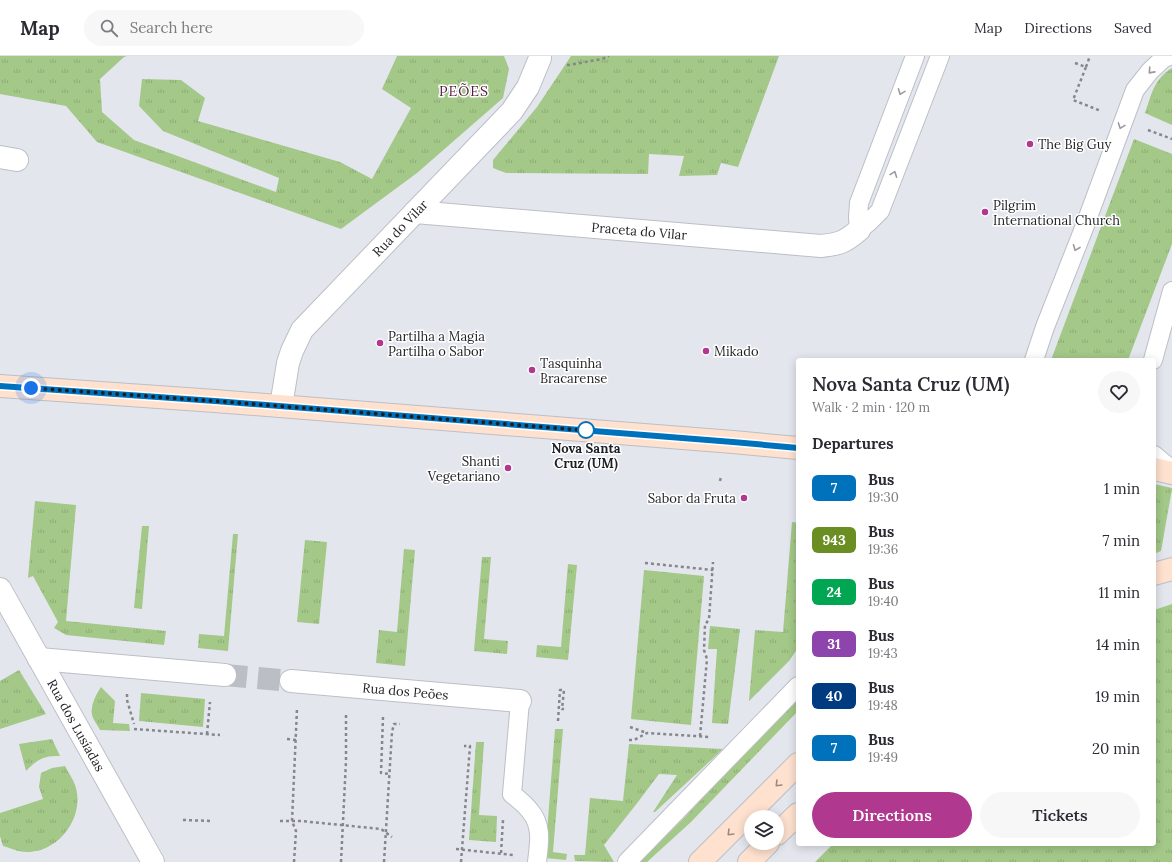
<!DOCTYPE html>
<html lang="en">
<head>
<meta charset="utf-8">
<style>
  :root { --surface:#fff; --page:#f7f7f7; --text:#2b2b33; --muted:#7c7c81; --line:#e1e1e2; --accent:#b0388e }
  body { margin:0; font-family:Lora,serif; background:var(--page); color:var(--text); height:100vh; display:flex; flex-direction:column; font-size:15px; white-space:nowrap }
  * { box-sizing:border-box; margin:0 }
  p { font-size:13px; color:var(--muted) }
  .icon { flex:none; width:22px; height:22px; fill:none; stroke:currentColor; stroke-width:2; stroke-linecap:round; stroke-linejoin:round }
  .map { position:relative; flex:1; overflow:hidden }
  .panel { position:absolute; left:796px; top:302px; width:360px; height:488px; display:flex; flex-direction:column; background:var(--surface); border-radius:4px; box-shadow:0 2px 10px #0003 }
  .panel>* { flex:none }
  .badge { padding:0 8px; border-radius:6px; font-size:14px; line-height:26px }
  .controls { position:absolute; left:744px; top:754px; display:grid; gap:8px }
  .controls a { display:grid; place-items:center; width:40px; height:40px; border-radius:50%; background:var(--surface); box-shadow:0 2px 10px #0003; font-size:20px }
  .you { position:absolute; width:20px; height:20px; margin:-10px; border:3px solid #fff; border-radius:50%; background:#1a73e8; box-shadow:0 0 0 6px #1a73e833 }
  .map>.badge { position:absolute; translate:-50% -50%; box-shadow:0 0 0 2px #fff }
  h2 { padding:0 16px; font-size:15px; line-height:36px }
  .round { display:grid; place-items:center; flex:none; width:42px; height:42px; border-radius:21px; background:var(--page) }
  .headline { display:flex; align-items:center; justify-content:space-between; height:68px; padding:0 16px }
  h1 { font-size:19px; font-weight:600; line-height:30px }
  .cta { display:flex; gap:8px; margin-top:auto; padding:8px 16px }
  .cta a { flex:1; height:46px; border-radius:24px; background:var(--accent); color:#fff; font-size:16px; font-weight:600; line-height:46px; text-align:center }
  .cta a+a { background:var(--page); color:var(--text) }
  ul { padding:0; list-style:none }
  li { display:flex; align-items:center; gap:12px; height:52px; padding:0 16px }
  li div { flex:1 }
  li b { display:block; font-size:15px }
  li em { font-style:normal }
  li .badge { min-width:44px; font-weight:700; text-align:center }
  header { display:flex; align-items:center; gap:24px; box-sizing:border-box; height:56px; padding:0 20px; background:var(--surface); border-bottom:1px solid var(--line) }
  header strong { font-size:19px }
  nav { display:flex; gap:22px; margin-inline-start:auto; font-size:14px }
  .search { width:280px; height:36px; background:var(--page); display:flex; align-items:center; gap:10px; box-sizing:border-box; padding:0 14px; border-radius:22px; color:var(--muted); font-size:15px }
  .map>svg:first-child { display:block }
  .grass { fill:url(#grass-tufts) }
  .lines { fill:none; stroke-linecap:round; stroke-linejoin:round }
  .street-tunnel { stroke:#bcbec5; stroke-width:22; stroke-dasharray:22 11; stroke-linecap:butt }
  .lane-casing { stroke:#bcbfc6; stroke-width:20 }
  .street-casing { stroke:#bcbfc6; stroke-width:24 }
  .secondary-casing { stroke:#bcbfc6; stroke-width:24 }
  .path { stroke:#85878c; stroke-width:2.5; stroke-dasharray:3 3; stroke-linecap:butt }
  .lane { stroke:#fff; stroke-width:18 }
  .street { stroke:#fff; stroke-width:22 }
  .secondary { stroke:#fee1cf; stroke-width:22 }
  .oneway { stroke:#9a9a9c }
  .oneway2 { stroke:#998a81 }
  .line-casing { stroke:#fff; stroke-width:9 }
  .line { stroke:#0072bc; stroke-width:6 }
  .walk { stroke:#1e1f22; stroke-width:4; stroke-dasharray:0 7.2 }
  .poi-dot { fill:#b0388e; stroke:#fff; stroke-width:1.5 }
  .stop-dot { fill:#fff; stroke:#0072bc; stroke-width:2 }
  .labels { text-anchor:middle; stroke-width:3; stroke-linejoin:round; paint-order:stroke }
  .poi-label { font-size:13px; fill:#1e1f22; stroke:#fff; text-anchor:start }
  .street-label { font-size:13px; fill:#1e1f22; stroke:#fff }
  .stop-label { font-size:13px; font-weight:bold; fill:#1e1f22; stroke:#fff }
  .neighbourhood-label { font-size:14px; letter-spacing:1px; fill:#551b44; stroke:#fff }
</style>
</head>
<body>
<header>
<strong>Map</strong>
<div class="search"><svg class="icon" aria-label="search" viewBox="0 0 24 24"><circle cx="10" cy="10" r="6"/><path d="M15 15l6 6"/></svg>Search here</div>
<nav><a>Map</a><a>Directions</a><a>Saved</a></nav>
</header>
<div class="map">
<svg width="1172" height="806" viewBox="0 0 1172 806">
  <defs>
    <pattern id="grass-tufts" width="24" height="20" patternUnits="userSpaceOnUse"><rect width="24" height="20" fill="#a3c888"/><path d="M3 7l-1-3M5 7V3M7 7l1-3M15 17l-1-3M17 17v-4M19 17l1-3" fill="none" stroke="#8cab75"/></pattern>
  </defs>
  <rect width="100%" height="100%" fill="#e4e6ee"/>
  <!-- grass -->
  <g class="grass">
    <path d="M0,0h127l-3,1 -24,22 2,33 32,28 142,52 3,-14 -116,-47 -24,-25 3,-27 39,1 24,18 -7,23 142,41 32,17 39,-71 -29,-19 15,-33h107l5,13 -6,29 -86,75 -76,56 -244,-87 -31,-36 -66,-12z"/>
    <path d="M571,0h208l-41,111 -17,-4 -4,12 -38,1 5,-20 -35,-2 -1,20 -142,-1 -13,-5v-8l44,-53z"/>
    <path d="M1172,12v57l-27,-12c7,-19 8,-33 27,-45z"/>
    <path d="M1134,83l38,15v90l-44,116h-77z"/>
    <path d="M1154,428l18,4v1l-11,62 -7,3z"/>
    <path d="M35,445l41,4 -10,116 100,10 -2,14 -98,-10 -12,-7 4,-6 -25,-46 -5,2z"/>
    <path d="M792,466l6,1v125l-9,13 -40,40 6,-71 28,2z"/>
    <path d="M142,470h7l-7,83 -8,-1z"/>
    <path d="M233,478h5l-10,117 -30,-3 1,-14 25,2z"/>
    <path d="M305,484l22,2 -8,82 -22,-2z"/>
    <path d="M404,493l11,1 -10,116 -29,-3 3,-33 18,2z"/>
    <path d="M482,501h9l-7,82 24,2 -1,13 -33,-3z"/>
    <path d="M568,508l9,1 -9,95 -32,-3 1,-12 24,2z"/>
    <path d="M644,514l60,6 -13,149 -60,-6z"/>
    <path d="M1172,548v258h-357l18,-18h321v-234z"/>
    <path d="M710,570l30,3 -12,95 -16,-1 5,-74h-9z"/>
    <path d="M19,614l27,44 -46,15v-48z"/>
    <path d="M101,631l14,14 -2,22 16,1 1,7 -30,-1c-2,-4 -5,-8 -7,-12 -4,-10 2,-22 8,-31z"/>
    <path d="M141,637l64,6 -2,28 -64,-6z"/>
    <path d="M798,644v11l-107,111 -44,40h-8l46,-45 50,-54z"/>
    <path d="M555,673h8l-10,123 14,2 -1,6 -21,-2z"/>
    <path d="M52,683l8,17c-17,-1 -23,4 -34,15l-7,-27z"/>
    <path d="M476,686h8l-5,73 18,1 -1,26 -27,-2z"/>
    <path d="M629,688l94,5 -68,63h-2l24,-37 -18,-1 -21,28 -34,43 10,17 -39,-1 -1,-6h11l5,-57 33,3z"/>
    <path d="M65,710c3,6 8,13 10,19 11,31 -16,68 -49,67 -7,0 -16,-4 -23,-6l-3,-10v-23l43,-14 -4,-12 2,-14 11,-5z"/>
  </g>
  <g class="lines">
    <!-- street-tunnel -->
    <path class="street-tunnel" d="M225,619l66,6"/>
    <defs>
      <g id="lane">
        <path d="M915,0l-56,147 -1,14 1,13 11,-9 10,-10 60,-155"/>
        <path d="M1034,304l11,-33 39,-99 51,-138 15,-19 14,-13 6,-2"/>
        <path d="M1153,304l19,-69"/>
        <path d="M1154,399l18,15"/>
        <path d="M520,645l-8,93c6,5 13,10 18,17 13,15 9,33 7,51"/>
        <path d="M627,806l171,-176"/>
      </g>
      <g id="street">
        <path d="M0,101l17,3"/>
        <path id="s1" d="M415,156l406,34c19,-2 24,-4 38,-16"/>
        <path id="s2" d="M281,350l7,-43 4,-12 10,-21 210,-219 16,-24 12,-29"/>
        <path id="s3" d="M0,533l153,273"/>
        <path d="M39,603l186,16"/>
        <path id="s4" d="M291,625l229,20"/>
      </g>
      <g id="secondary">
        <path d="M0,330l215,15 518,41 65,6"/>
        <path d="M1154,413l18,4"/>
        <path d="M1154,518l18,-5"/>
        <path d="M777,778l21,-20"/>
        <path d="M700,806l98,-98"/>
        <path d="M749,806l19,-19"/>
      </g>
    </defs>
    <!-- lane casing -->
    <use href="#lane" class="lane-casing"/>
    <!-- street casing -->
    <use href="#street" class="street-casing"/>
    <!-- secondary casing -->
    <use href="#secondary" class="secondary-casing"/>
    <!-- path -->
    <g class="path">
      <path d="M1075,7l11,4 -13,33 28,11"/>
      <path d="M567,9h2l33,-6 7,-3"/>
      <path d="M1086,11l4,-11"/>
      <path d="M1148,74l24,9"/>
      <path d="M720,425l1,-4"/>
      <path d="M645,507l68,7"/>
      <path d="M127,638v6l7,24"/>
      <path d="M383,661l-2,56 8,1"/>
      <path d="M558,665l2,-31h4l-2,19h2"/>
      <path d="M630,671l17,6"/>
      <path d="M134,673l86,6"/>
      <path d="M207,678l3,-32"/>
      <path d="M700,680l7,-77 -3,-9 1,-25 4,-6 4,-57"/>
      <path d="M287,683l9,1"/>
      <path d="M629,684h5l13,-7 63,4"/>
      <path d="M183,764l30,1"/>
      <path d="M280,765h21l80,8 11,8"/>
      <path d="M456,793l57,6"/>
      <path d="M501,797l2,-33"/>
      <path d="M294,806l2,-31 -4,-10 5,-112"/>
      <path d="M341,806l5,-101v-48"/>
      <path d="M384,806l8,-130 2,-8h6"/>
      <path d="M461,806l9,-116h-6"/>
    </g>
    <!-- lane -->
    <use href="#lane" class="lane"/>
    <!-- street -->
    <use href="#street" class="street"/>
    <!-- secondary -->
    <use href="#secondary" class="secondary"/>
  </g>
  <!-- one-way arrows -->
  <defs><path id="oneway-chevron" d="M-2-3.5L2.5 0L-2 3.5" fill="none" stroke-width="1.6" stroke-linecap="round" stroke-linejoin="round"/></defs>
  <g class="oneway">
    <use href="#oneway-chevron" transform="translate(1151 15) rotate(132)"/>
    <use href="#oneway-chevron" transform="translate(901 36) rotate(111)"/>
    <use href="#oneway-chevron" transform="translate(1121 70) rotate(110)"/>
    <use href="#oneway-chevron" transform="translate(894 118) rotate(-69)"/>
    <use href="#oneway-chevron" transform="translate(1076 192) rotate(112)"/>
  </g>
  <g class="oneway2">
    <use href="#oneway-chevron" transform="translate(778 728) rotate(135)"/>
    <use href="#oneway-chevron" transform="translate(730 777) rotate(135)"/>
  </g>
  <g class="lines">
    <defs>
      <path id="line" d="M0,330l215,15 518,41 65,6"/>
    </defs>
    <!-- line casing -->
    <use href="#line" class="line-casing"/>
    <!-- line -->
    <use href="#line" class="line"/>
    <!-- walk -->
    <path class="walk" d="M31,332l184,13 378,30 -7,-1"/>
  </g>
  <!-- markers -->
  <g class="poi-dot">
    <circle cx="1030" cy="88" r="4"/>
    <circle cx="985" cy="156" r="4"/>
    <circle cx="380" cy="287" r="4"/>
    <circle cx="706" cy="295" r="4"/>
    <circle cx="532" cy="314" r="4"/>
    <circle cx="508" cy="412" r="4"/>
    <circle cx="744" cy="442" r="4"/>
  </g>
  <circle class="stop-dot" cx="586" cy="374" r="8"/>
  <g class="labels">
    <!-- poi labels -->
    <g class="poi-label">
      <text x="1038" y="93">The Big Guy</text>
      <text x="993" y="154">Pilgrim<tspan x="993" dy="15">International Church</tspan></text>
      <text x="388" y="285">Partilha a Magia<tspan x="388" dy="15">Partilha o Sabor</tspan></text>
      <text x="714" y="300">Mikado</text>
      <text x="540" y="312">Tasquinha<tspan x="540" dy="15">Bracarense</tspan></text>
      <text x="500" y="410" text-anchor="end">Shanti<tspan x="500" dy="15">Vegetariano</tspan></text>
      <text x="736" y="447" text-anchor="end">Sabor da Fruta</text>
    </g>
    <!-- street labels -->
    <g class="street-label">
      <text dy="5" stroke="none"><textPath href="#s2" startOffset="221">Rua do Vilar</textPath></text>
      <text dy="5" stroke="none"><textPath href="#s1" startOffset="225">Praceta do Vilar</textPath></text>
      <text dy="5" stroke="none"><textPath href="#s4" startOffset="115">Rua dos Peões</textPath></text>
      <text dy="5" stroke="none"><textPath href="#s3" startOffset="156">Rua dos Lusíadas</textPath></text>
    </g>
    <!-- stop labels -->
    <g class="stop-label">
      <text x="586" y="397">Nova Santa<tspan x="586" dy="15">Cruz (UM)</tspan></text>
    </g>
    <!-- neighbourhood labels -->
    <g class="neighbourhood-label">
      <text x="464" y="40">PEÕES</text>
    </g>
  </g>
</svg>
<div class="controls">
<a><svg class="icon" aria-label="layers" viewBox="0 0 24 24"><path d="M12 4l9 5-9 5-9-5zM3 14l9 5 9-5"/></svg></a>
</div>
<div class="you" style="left:31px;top:332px"></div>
<section class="panel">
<div class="headline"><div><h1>Nova Santa Cruz (UM)</h1><p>Walk · 2 min · 120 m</p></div><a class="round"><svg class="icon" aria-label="heart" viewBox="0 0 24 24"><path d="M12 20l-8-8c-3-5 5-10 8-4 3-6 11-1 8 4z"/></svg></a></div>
<h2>Departures</h2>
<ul>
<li><span class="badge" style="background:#0072bc;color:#fff">7</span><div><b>Bus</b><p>19:30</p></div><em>1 min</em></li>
<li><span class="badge" style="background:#6b8e23;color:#fff">943</span><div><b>Bus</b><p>19:36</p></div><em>7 min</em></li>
<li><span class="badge" style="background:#00a651;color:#fff">24</span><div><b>Bus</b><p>19:40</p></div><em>11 min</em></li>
<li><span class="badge" style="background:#8e44ad;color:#fff">31</span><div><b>Bus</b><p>19:43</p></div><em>14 min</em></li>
<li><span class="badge" style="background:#003b80;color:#fff">40</span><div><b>Bus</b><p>19:48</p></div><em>19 min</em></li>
<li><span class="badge" style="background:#0072bc;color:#fff">7</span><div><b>Bus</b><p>19:49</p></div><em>20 min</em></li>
</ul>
<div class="cta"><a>Directions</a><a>Tickets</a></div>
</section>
</div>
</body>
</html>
